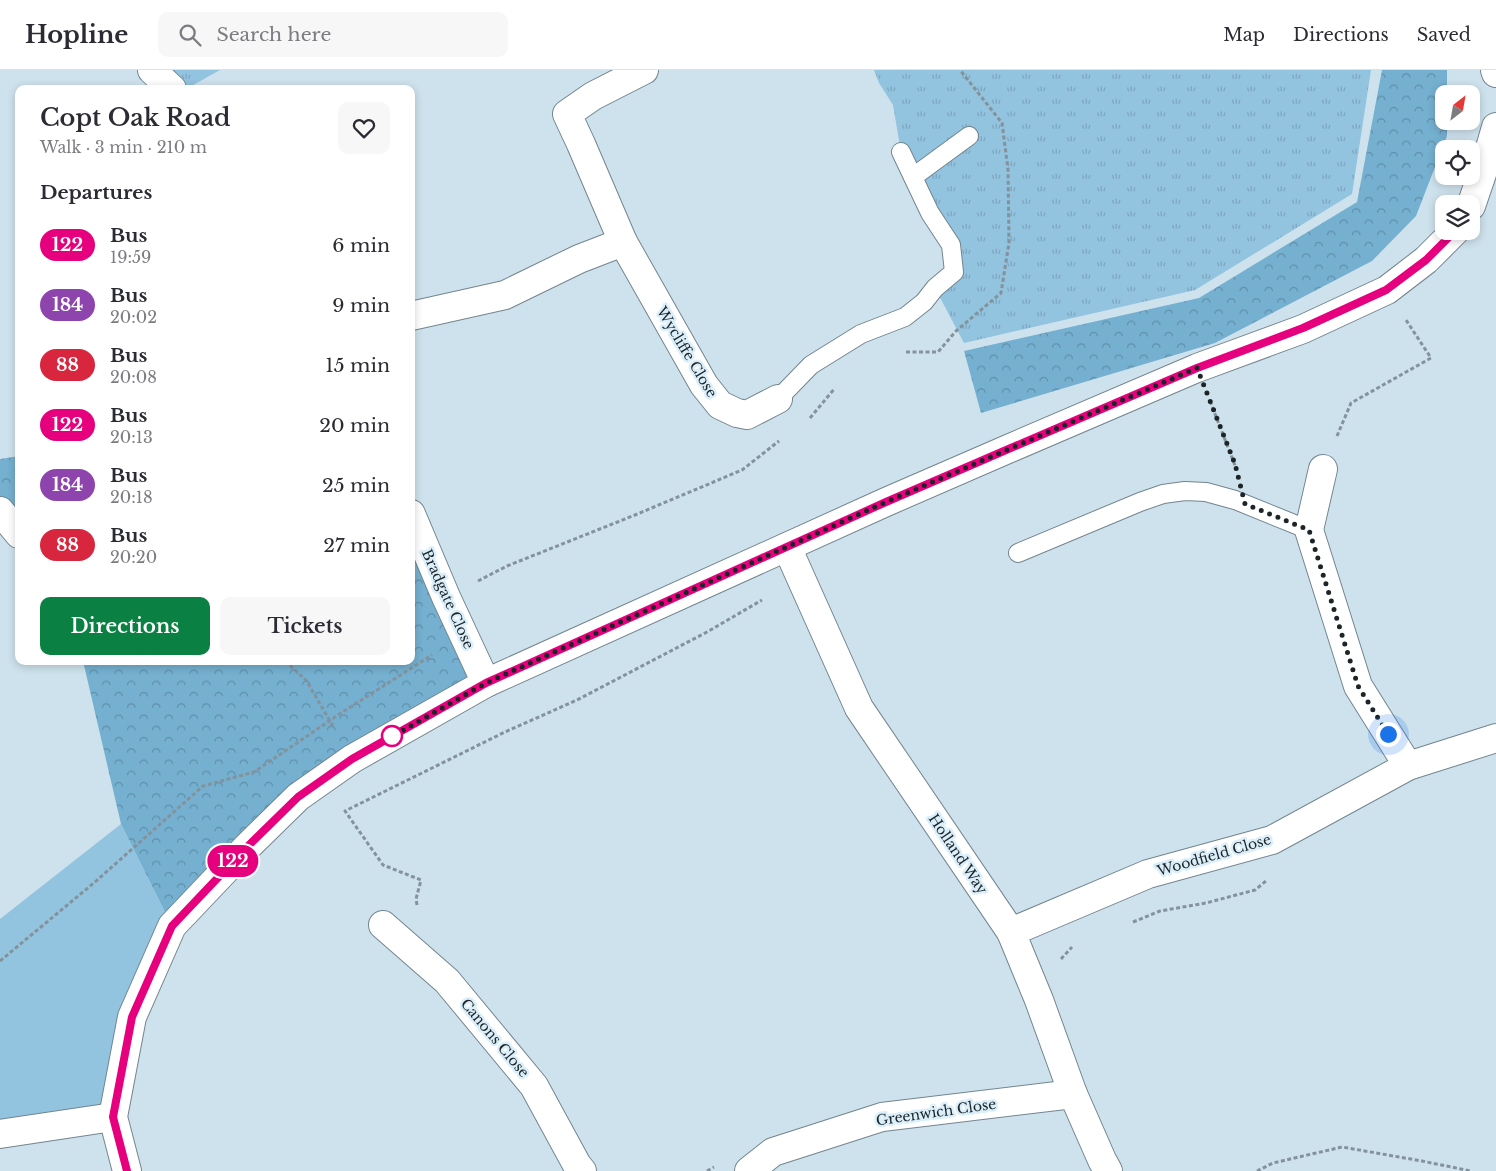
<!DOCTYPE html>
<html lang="en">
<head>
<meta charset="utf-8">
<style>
  :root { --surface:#fff; --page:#f7f7f7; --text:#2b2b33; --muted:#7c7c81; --line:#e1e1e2; --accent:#0b8043 }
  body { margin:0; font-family:"Libre Baskerville",serif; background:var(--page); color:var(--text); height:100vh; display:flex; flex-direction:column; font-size:19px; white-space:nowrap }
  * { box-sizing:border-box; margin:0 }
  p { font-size:16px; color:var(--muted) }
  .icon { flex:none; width:28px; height:28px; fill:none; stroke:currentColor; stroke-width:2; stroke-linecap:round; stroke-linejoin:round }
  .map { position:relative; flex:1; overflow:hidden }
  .sheet { position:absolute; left:15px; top:15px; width:400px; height:580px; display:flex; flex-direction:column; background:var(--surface); border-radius:10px; box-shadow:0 2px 8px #0003 }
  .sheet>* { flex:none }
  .badge { padding:0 10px; border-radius:16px; font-size:18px; line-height:32px }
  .needle { width:32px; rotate:31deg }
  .fabs { position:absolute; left:1435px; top:15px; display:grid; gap:10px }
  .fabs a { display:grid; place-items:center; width:45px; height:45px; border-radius:10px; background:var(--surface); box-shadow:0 2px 8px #0003; font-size:25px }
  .you { position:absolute; width:25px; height:25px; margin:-12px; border:4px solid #fff; border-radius:50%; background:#1a73e8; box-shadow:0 0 0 8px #1a73e833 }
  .map>.badge { position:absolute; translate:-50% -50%; box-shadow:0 0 0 2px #fff }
  h2 { padding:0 25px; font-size:19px; line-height:45px }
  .round { display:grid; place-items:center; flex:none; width:52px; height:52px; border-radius:10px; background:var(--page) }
  .summary { display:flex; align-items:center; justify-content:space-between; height:85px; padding:0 25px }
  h1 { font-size:24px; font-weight:600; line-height:38px }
  .cta { display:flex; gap:10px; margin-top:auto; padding:10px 25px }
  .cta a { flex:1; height:58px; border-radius:10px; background:var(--accent); color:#fff; font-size:20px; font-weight:600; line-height:58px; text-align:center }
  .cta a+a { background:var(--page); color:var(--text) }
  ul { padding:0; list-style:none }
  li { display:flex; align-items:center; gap:15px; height:60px; padding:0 25px }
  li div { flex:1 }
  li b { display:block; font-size:19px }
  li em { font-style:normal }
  li .badge { min-width:55px; font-weight:700; text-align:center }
  header { display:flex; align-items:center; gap:30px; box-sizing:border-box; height:70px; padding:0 25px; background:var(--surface); border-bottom:1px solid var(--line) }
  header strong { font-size:24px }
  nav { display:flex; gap:28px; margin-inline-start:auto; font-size:18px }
  .search { width:350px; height:45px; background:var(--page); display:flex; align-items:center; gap:12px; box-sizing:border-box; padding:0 18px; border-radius:10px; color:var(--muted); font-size:19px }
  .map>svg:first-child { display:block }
  .grass { fill:#92c3df }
  .forest { fill:url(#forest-crowns) }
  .park { fill:url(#park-tufts) }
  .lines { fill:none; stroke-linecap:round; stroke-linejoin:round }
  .lane-casing { stroke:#73858f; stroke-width:20 }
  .street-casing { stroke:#73858f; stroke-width:30 }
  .secondary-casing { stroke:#73858f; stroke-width:30 }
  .path { stroke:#84929b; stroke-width:3; stroke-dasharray:4 2.5; stroke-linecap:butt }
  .lane { stroke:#fff; stroke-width:18 }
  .street { stroke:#fff; stroke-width:28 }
  .secondary { stroke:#fff; stroke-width:28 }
  .line-casing { stroke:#fff; stroke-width:11 }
  .line { stroke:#e6007e; stroke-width:8 }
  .walk { stroke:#1d2428; stroke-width:5; stroke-dasharray:0 9 }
  .stop-dot { fill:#fff; stroke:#e6007e; stroke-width:2.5 }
  .labels { text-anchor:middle; stroke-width:5; stroke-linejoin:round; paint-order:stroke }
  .street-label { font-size:14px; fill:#1d2428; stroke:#dbeffa }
</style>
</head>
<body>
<header>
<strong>Hopline</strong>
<div class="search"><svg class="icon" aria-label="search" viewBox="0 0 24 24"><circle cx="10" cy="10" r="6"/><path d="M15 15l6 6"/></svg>Search here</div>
<nav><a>Map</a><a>Directions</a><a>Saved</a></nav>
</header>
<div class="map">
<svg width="1496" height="1101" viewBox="0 0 1496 1101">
  <defs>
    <pattern id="forest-crowns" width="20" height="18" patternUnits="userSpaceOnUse" patternTransform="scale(1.25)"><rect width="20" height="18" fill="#75b0d0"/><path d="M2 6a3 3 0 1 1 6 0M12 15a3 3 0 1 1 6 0" fill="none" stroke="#5f8fa9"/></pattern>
    <pattern id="park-tufts" width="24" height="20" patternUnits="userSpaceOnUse" patternTransform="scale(1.25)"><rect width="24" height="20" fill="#92c3df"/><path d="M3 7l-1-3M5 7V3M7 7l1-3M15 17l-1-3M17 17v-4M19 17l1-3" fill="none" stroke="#7da7bf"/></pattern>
  </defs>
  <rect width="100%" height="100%" fill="#cee2ed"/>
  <!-- grass -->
  <path class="grass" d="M121,754l51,102 -59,191 -113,17v-215z"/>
  <!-- forest -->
  <g class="forest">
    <path d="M1382,0h65v24h-3v27h3v15l-31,80 -44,45 -157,82 -234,70 -17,-62 235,-53 158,-96z"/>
    <path d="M19,386v78l-19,-23v-52z"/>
    <path d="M411,444l75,169 -134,76 -180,167 -51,-102 -38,-163h328z"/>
  </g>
  <!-- park -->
  <g class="park">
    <path d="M152,0h68l-34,19h-14z"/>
    <path d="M874,0h497l-19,124 -157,96 -231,53 -29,-55 19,-16 -53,-120 -8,-47 -14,-22z"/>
  </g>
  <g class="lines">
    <defs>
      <g id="lane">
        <path d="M913,107l56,-41"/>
        <path d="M778,329l33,-34 50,-31 44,-17 19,-15 11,-14 19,-16 -3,-27 -21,-32 -29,-61"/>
        <path d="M1018,483l122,-51 23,-8 22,-3 21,1 29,8 74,30"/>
      </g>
      <g id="street">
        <path d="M152,0l20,19"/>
        <path d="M623,172l-42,-98 -14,-30 26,-18 51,-26"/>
        <path d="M411,246l94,-21 74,-36 44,-17 81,143 16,20 17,8 10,2 31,-16"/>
        <path d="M1323,399l-14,61 49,156 50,80"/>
        <path d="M0,441l19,23"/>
        <path d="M411,444l35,83 40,86"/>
        <path d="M787,477l72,161 152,224 28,68 34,94 29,66 6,11"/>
        <path d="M383,855l64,56 87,105 43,79 5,6"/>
        <path d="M1011,862l137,-58 124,-34 136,-74 88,-28"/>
        <path d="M0,1064l113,-17"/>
        <path d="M749,1101l24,-19 109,-35 191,-23"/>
      </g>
      <g id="secondary">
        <path d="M1495,0l1,3"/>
        <path d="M1471,136l15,-44 10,-35"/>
        <path d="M127,1101l-14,-54 19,-100 40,-91 76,-80 50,-49 54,-38 134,-76 400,-181 122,-53 189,-81 106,-39 84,-39 39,-30 29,-29"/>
      </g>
    </defs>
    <!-- lane casing -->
    <use href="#lane" class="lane-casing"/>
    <!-- street casing -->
    <use href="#street" class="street-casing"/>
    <!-- secondary casing -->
    <use href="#secondary" class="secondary-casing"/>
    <!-- path -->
    <g class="path">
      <path d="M906,282h32l18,-21 45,-38 8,-50 -1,-74 -6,-46 -42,-53"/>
      <path d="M1210,331l26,67"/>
      <path d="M810,348l25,-30"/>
      <path d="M1337,366l14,-33 80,-45 -25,-38"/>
      <path d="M478,511l29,-15 128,-51 107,-45 37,-29"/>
      <path d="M285,591l21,19 28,48"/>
      <path d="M417,835l-1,-6 5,-19 -38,-15 -38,-54 160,-79 72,-32 130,-68 55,-32"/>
      <path d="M1133,852l27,-11 46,-8 49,-13 11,-9"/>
      <path d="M1061,889l11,-12"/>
      <path d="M0,891l95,-79 108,-96 51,-14 90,-61 88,-56"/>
      <path d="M707,1101l7,-4"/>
      <path d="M1257,1101l16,-8 69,-16 80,14 49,10"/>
    </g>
    <!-- lane -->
    <use href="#lane" class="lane"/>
    <!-- street -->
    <use href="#street" class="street"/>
    <!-- secondary -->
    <use href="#secondary" class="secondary"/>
  </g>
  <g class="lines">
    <defs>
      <path id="line" d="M127,1101l-14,-54 19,-100 40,-91 76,-80 50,-49 54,-38 134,-76 400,-181 104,-45 207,-89 106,-40 83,-38 40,-30 29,-29"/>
    </defs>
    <!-- line casing -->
    <use href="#line" class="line-casing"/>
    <!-- line -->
    <use href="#line" class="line"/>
    <!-- walk -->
    <path class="walk" d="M392,666l-6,4 100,-57 400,-181 311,-134 38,96 10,40 64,26 49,156 30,48"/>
  </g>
  <!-- markers -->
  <circle class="stop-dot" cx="392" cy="666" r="10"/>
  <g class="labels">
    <!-- street labels -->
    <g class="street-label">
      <text transform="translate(687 282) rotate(59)" y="5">Wycliffe Close</text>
      <text transform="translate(448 529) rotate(66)" y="5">Bradgate Close</text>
      <text transform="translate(958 784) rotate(56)" y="5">Holland Way</text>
      <text transform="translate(1214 785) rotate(-16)" y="5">Woodfield Close</text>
      <text transform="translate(495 968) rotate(50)" y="5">Canons Close</text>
      <text transform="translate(936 1042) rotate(-8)" y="5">Greenwich Close</text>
    </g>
  </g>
</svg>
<div class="fabs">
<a><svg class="needle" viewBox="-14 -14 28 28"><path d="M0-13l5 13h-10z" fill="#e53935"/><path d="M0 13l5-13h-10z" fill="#7c7c81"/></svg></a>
<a><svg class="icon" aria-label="locate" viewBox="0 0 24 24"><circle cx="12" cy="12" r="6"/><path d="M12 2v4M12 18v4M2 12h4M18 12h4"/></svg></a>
<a><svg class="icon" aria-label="layers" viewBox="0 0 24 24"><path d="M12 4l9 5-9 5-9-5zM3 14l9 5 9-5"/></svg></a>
</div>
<div class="you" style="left:1388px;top:664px"></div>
<b class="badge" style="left:233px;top:791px;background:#e6007e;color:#fff">122</b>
<section class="sheet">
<div class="summary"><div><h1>Copt Oak Road</h1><p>Walk · 3 min · 210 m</p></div><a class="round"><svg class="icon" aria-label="heart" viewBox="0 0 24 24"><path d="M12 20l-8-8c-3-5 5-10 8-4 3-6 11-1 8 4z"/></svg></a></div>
<h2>Departures</h2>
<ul>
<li><span class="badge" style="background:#e6007e;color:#fff">122</span><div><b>Bus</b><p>19:59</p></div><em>6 min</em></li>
<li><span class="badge" style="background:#8e44ad;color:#fff">184</span><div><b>Bus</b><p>20:02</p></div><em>9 min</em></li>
<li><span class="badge" style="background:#d7263d;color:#fff">88</span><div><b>Bus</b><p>20:08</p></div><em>15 min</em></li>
<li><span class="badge" style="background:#e6007e;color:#fff">122</span><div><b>Bus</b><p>20:13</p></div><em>20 min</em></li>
<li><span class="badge" style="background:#8e44ad;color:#fff">184</span><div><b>Bus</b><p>20:18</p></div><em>25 min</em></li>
<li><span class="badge" style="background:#d7263d;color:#fff">88</span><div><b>Bus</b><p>20:20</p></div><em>27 min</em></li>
</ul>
<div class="cta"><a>Directions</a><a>Tickets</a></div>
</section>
</div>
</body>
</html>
